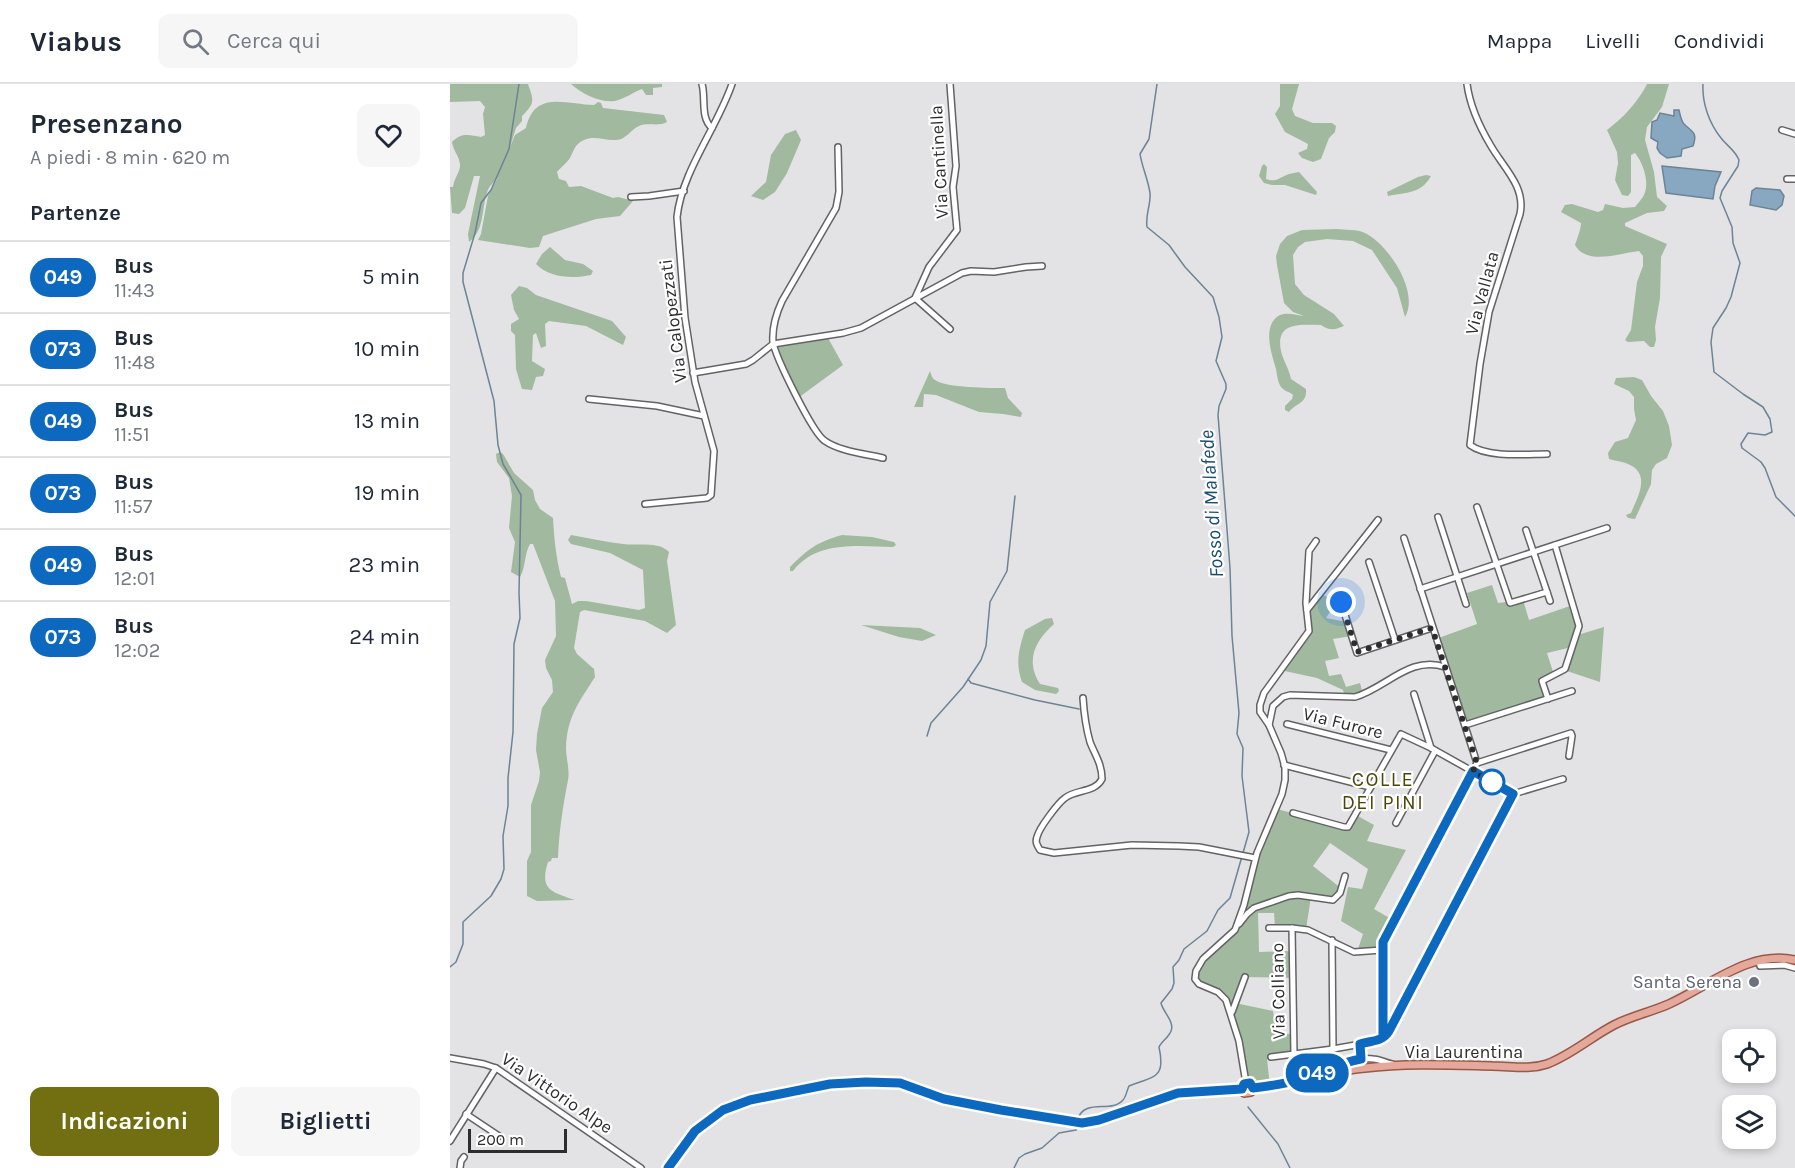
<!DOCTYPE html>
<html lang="it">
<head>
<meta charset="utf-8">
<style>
  :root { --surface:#fff; --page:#f6f6f7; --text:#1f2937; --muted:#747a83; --line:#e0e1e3; --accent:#716f11 }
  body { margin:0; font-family:Karla,sans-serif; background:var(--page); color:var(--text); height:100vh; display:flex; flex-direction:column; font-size:22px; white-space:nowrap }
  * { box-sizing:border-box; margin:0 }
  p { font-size:20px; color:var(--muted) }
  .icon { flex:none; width:33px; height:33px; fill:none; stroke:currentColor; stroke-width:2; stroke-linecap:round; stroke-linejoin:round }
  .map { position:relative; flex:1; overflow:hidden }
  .sheet { display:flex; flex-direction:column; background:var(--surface); width:450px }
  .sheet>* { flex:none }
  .badge { padding:0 12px; border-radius:20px; font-size:21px; line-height:39px }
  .buttons { position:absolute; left:1272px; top:945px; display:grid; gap:12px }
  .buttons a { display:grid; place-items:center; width:54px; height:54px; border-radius:12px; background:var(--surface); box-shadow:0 3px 9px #0003; font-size:30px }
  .scale { position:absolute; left:18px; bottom:15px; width:99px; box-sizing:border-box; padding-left:6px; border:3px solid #2d2d2e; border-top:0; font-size:16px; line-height:21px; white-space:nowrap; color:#2d2d2e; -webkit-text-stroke:4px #fff; paint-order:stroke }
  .you { position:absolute; width:30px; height:30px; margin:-15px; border:4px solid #fff; border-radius:50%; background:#1a73e8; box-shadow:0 0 0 9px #1a73e833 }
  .map>.badge { position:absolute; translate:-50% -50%; box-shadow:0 0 0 3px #fff }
  h2 { padding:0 30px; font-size:22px; line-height:54px }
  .round { display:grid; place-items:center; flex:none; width:63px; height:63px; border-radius:12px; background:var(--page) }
  .head { display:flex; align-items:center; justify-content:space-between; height:102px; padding:0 30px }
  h1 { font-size:28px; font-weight:700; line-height:45px }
  .primary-button { display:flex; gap:12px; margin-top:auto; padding:12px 30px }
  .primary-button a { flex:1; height:69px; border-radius:12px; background:var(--accent); color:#fff; font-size:24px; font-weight:700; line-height:69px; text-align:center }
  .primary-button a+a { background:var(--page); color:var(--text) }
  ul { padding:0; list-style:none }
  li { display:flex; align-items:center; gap:18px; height:72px; padding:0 30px; border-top:2px solid var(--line) }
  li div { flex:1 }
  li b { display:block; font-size:22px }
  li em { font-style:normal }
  li .badge { min-width:66px; font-weight:700; text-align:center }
  header { display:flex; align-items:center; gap:36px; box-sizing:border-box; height:84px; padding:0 30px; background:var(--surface); border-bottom:2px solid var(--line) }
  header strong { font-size:28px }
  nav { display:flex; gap:33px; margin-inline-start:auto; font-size:21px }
  .search { width:420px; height:54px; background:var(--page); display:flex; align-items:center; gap:15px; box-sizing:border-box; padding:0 21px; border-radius:12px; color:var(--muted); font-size:22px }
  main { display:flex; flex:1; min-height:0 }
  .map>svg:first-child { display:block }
  .green { fill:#a1b99e }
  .water { fill:#88a8c2; stroke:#6d8396; stroke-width:1.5 }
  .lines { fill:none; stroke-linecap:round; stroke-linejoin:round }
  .stream { stroke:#6d8396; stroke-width:1.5 }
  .minor-casing { stroke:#636365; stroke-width:8 }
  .major-casing { stroke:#995949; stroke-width:10 }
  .minor { stroke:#fff; stroke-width:5 }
  .major { stroke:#e5a99b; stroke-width:7 }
  .line-casing { stroke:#fff; stroke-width:14 }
  .line { stroke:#0c69bf; stroke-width:9 }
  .walk { stroke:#2d2d2e; stroke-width:6; stroke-dasharray:0 10.8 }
  .stop-dot { fill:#fff; stroke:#0c69bf; stroke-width:3 }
  .worship-dot { fill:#6b7280; stroke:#fff; stroke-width:2 }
  .labels { text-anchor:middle; stroke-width:4.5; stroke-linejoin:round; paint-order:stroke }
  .street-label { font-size:18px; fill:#2d2d2e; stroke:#fff }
  .worship-label { font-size:18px; fill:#5b616d; stroke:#fff; text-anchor:end }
  .water-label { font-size:20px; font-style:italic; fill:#194f73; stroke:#fff }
  .neighbourhood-label { font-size:20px; letter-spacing:1.5px; fill:#494807; stroke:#fff }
</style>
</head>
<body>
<header>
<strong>Viabus</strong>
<div class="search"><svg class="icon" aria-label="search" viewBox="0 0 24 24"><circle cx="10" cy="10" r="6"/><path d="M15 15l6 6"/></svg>Cerca qui</div>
<nav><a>Mappa</a><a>Livelli</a><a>Condividi</a></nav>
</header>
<main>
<section class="sheet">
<div class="head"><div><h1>Presenzano</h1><p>A piedi · 8 min · 620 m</p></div><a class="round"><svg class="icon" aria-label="heart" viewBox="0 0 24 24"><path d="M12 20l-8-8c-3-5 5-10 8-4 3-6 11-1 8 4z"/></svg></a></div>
<h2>Partenze</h2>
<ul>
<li><span class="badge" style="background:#0c69bf;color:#fff">049</span><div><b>Bus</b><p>11:43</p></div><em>5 min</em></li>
<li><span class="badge" style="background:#0c69bf;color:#fff">073</span><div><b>Bus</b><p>11:48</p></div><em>10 min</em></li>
<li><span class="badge" style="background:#0c69bf;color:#fff">049</span><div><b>Bus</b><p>11:51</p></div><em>13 min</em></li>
<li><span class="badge" style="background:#0c69bf;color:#fff">073</span><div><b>Bus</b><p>11:57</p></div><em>19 min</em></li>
<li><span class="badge" style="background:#0c69bf;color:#fff">049</span><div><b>Bus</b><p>12:01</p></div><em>23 min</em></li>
<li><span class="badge" style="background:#0c69bf;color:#fff">073</span><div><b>Bus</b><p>12:02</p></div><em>24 min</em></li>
</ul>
<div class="primary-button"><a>Indicazioni</a><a>Biglietti</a></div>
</section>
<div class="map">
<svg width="1345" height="1084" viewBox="0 0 1345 1084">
  <rect width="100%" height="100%" fill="#e3e3e5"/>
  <!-- green -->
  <g class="green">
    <path d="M0,0h78c6,17 7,19 -6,32v5l-6,7 -6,19 5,-12 11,-7c8,-38 40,-24 68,-23l4,-3 3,1 2,5 61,7 3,7c-9,5 -19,0 -28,4 -8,3 -13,14 -23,14 -11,1 -21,-5 -32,0 -9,4 -10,10 -14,18 -3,5 -9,9 -13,14l2,7 7,2 3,6 12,-1 32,12 5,-1 15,4 -13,15 -24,3 -53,17 -4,11 -9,1 -52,-8 3,-6 7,-38 10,-19c-4,5 -10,10 -11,16 -6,17 -2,37 -18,49l-1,-8 12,-58h-6l-9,32 -6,6 -7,-1 -2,-26h3c1,-8 6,-14 7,-20 1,-9 -7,-16 -8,-25 9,-10 18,-7 29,-5l4,-2 -2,-21 2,-7 -5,-6 -30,1z"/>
    <path d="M121,0h91v3l-9,1v7h-7l-4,-6c-8,3 -18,10 -27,12 -15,2 -33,-7 -44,-17z"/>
    <path d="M830,0h19l-7,25 3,7 18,7h19l4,3 -1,6 -6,6 -8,21 -8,3 -11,-4 -4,-5 9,-4 1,-5 -23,-12 -10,-18 5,-8z"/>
    <path d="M1197,0h22l-7,23 -15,20 -2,13 9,32 3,25 10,9 -3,5 -17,2 -22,10v3l42,18 -6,13 -1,41 -5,29 1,13 -2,7h-4l-6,-6 -16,1 -3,-2 6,-10 6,-48 6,-16v-10l-4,-5c-19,2 -52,15 -64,-6 2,-6 6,-16 6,-22l-20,-11 4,-7 7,-1 26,8 5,-2 2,-6 18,4 12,-1c3,-4 7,-8 9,-12 6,-13 -1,-32 -9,-42l-4,2v37l-3,4 -6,-1 -7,-15 3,-17 -1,-11 -10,-22c16,-12 31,-28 40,-46z"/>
    <path d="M346,46l5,10 -14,33 -12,19 -12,8 -12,-4 15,-14 5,-27 14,-21z"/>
    <path d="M814,80l3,3 -1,12c10,4 14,-2 23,-5 3,-1 7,-1 10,-2l18,20 -1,3 -31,-10h-13l-8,-2 -5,-7 3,-10z"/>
    <path d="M976,91l5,1c-10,18 -24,16 -43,20l-1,-4 31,-15z"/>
    <path d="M886,145c9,1 21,0 29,4 23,11 55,59 40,84l-8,-29 -25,-38 -19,-9 -26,-2 -22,3 -7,5 -5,8 2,29 9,11 30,19 10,12c-10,4 -14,5 -23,-1 -20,0 -46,-4 -40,26 2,9 8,18 10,28l15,10c1,15 -9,13 -17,23l-4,-2v-4l7,-7 1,-4c-4,-4 -8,-3 -12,-8 -3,-4 -4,-12 -5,-18 -4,-14 -15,-44 4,-54 7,-3 17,0 24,1l-11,-4 -9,-9 -7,-38 -1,-9 4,-12 7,-8 15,-6z"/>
    <path d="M100,163l15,13 18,4 10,7 -2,4c-18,4 -42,3 -55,-11l6,-10z"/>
    <path d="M69,202l8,2 9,7 76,26 14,16 -3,8 -37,-19 -37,-5 -4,3 1,22 -5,2 -5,-15 -3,2 -1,26 13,8 -2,7 -7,1 -4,13 -10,-1 -6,-20 -1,-34 -4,-4v-7l8,-5 -5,-9 -3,-15z"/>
    <path d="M378,254l15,27 -45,33 -21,-53z"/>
    <path d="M480,287c2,5 1,6 5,9 12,8 54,8 70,8l3,10 14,15 -1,4 -18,-3 -24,-2 -43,-17 -12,-1 -1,13h-9z"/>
    <path d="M1184,293l8,3 9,16 12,15 6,15 3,19 -5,13 -11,6 -4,6 -1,14 -16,35 -7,-1 -2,-3 5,-2c6,-15 19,-36 1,-47 -6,-4 -16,-5 -23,-7l-1,-6 7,-11 13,-4 8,-18 -2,-11v-12l-5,-6 -15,-7 2,-6z"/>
    <path d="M50,368l3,2 11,19 19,17 2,10 5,9 13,9c1,20 3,39 8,59l4,1 7,26 6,-3h8l53,9 6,-2 -2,-38 -33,-17 -39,-9 -3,-4 3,-5c18,3 35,7 52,9 14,2 36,-3 46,8l-2,9 9,64 -9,8 -22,-12 -61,-11 -4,2 -6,36 3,6 17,15 1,8c-16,25 -28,40 -29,71 0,10 4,22 2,32 -5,26 -9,51 -10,78h-6l-1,3 -3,1c-9,28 4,30 27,38l-38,1 -10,-5v-35l4,-9v-47l8,-24 1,-9 -4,-22 1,-16 5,-26 11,-16 -1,-12 -6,-12 -1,-8 11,-24 -1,-35 -22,-57h-3c-6,10 -4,23 -10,33l-9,-5 4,-30 -6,-14 3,-32 -3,-18 -12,-16 -1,-8z"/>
    <path d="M392,451l30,2 22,5 2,3 -3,2c-33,-1 -77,-7 -100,24h-3v-4c18,-18 27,-25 52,-32z"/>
    <path d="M1042,501l6,18 25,-3 6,20 44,-15 8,29 23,-7 -4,55 -36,-12 8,-23 -25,6 7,22 -11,4 5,20 -83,26 -29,-86 41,-15 -10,-31z"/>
    <path d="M871,509l15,10 -10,15 21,4 5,14 -19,3 6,19 -14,3 4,15 12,-2 5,13 14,-4 3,11 -18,3 -2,-7 -26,-12 -37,-8 27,-34v-26z"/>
    <path d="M602,534l2,6c-19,17 -29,36 -14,60l18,4 1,3 -3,3 -21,-4 -13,-8c-7,-19 -3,-33 3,-52l20,-11z"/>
    <path d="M411,541l59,3 16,7 -14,6 -23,-4z"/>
    <path d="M827,725l67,18h4l8,-12 18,10 -7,16 39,9 -32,59 19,11 -11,30 -25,2 6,-18 -22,-13 7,-34 14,2 6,-20 -38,-26 -17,23 29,23 -7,10 -24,-2 -5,32 -31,-1 -1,-15h-16l1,39 33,-1 1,27 -48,-1 -10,26 38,8 3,25 18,-3v21l-27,5 3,27 -26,7 2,-10 -20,-88 -25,-9 -6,-8 6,-16 34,-32 20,-72z"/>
  </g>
  <!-- water -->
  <g class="water">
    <path d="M1224,26h5c1,4 2,11 5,14 8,8 14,8 9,22l-11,3 -1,7 -14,2 -7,-5 -3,-5 1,-6 -7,-4 1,-16 5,-2 3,-7 14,3z"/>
    <path d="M1212,82l59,6 -6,14 -2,13 -47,-6z"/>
    <path d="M1306,104l24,2 4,6 -2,9 -6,5 -26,-5 2,-14z"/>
  </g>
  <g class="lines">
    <!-- stream -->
    <g class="stream">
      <path d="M1253,0c-1,19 6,39 18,54 6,8 14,12 18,22l-1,6 -16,25 -2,7 12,29 1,16 7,20 -9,34 -5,11 -13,20 -2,14 3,30 29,22 20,13 7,12 2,13 -7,3 -17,-2 -7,11 1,4 19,14 4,6 11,29 19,19"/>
      <path d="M518,595l3,4 64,17 44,9"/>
      <path d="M477,652l4,-13 32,-36 18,-27 5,-14 4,-44 17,-31 8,-75"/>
      <path d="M0,883l6,-5 7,-18v-22l28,-26 10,-17 3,-10 -1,-33 5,-30v-28l5,-46 1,-88 6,-26 -1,-25 2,-98 -18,-31 -5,-19 -4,-44 -31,-119v-9l12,-40 6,-30 10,-13 18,-41 10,-65"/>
      <path d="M798,1023l30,37 12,24"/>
      <path d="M627,1036c8,-23 34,-6 46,-20 3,-3 4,-10 6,-14 25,-10 37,-7 30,-39 3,-6 10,-10 12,-16 4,-9 -8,-19 -10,-28l11,-14 2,-6 -1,-16 6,-7 5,-11 23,-18 11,-21 12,-12 19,-66 -7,-56 1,-28 -6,-14 2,-21 -7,-77 -2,-68 -12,-153 1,-9 7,-17v-5l-10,-23 6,-24 -3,-20 -6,-20 -28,-30 -16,-22 -22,-18c-2,-12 4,-22 3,-34 -2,-14 -8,-26 -10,-39l9,-15 8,-55"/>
      <path d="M564,1084l5,-10 6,-4 17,-6 17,-15 17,-3 1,-5"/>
    </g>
    <defs>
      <g id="minor">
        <path d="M252,0c4,14 -2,34 10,44"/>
        <path d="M500,0l6,82 -3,21 4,43 -28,37 -14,31 35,31"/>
        <path d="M1017,0c3,23 12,42 24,62 12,21 35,41 29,68l-31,98 -9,52 -10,81c17,13 57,9 77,9"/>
        <path d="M1332,46l13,4"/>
        <path d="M388,63l1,45 -3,16 -54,93c-6,13 -10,28 -9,41 2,14 40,92 52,99 14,10 41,13 58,17"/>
        <path d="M1337,95h8"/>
        <path d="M181,113l18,-1 35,-5"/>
        <path d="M243,289l53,-9 7,-4 20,-16 70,-11 18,-5 101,-55 9,-2 23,1 32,-5 16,-1"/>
        <path d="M139,315l68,7 47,10"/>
        <path d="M195,420l62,-6 4,-3 3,-44 -19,-69 -10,-64 -8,-101c5,-46 40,-89 55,-133"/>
        <path d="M1027,423l33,96 37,-11 -21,-62"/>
        <path d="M988,433l28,87"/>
        <path d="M919,478l26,78"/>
        <path d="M970,505l187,-61"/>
        <path d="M1097,508l3,9"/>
        <path d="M891,518l16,51 75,-25"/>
        <path d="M857,526l71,-90"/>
        <path d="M964,610l17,54"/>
        <path d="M633,614c1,15 3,30 7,44 5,13 12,22 12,37 -7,14 -26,10 -37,19 -7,5 -26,30 -28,39 -2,5 0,8 3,13l14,3 78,-8 47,1 20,1 56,11"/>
        <path d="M1098,615l-6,-18 23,-12 14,-43 -24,-81"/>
        <path d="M837,640l104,26"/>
        <path d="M819,641l-9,-13v-7l4,-12 45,-62 -3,-28 3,-52 7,-10"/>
        <path d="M1015,641l107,-34"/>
        <path d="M1027,679l94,-30 1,3 -3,20"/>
        <path d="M834,681l86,22"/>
        <path d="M843,729l51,14h4l53,-93 30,14 82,46"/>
        <path d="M946,739l39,-72"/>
        <path d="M789,840l8,-10 7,-6 35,-12 9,-1 35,5 7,-7 5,-17"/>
        <path d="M819,844h23l16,2 46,22 28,-2"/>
        <path d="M842,844l2,126"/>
        <path d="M882,856l1,109"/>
        <path d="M1309,876l1,6 24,-1 11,3"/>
        <path d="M782,928l13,-35"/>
        <path d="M931,955l2,-6v-91l94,-179 -73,-225"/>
        <path d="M821,973l62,-8 28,-5"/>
        <path d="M0,974l34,6 12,4 145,100"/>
        <path d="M911,975v-15l18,-4 9,-8 125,-238 50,-15"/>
        <path d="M868,989c17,-6 36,-17 55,-14 7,0 13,4 19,5"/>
        <path d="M796,999l-7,-42 -13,-41 -8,-8 -19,-8 -4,-5 1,-8 7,-12 32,-29 9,-25 13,-52 25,-59 3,-14v-13l-4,-14 -12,-28 4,-19 10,-9 7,-2 65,2c31,-9 55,-42 90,-30"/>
        <path d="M16,1030l33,22"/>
        <path d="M0,1057l46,-73"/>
        <path d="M10,1084l1,-7 3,-4"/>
      </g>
      <g id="major">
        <path d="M792,1005l1,-5 3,-1 5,1 2,4c38,-4 74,-17 112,-20 42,-5 85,-3 127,-2 19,0 37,4 55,-2 24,-9 44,-27 67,-39 17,-9 37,-13 55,-21 40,-18 80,-54 126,-44"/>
        <path d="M218,1084l27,-37 28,-20 27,-12 80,-15 36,-2 34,1 44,16 75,15 63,9 15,-2 81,-28 64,-4 2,4 7,-1 2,-4"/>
      </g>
    </defs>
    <!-- minor casing -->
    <use href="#minor" class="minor-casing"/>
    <!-- major casing -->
    <use href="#major" class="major-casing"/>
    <!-- minor -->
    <use href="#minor" class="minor"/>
    <!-- major -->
    <use href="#major" class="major"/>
  </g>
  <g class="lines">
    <defs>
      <path id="line" d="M218,1084l27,-37 28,-21 27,-10 80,-16 36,-2 34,1 44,16 57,11 81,13 17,-3 79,-27 64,-4 2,-5 6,-1 3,5c17,-2 34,-4 51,-10 19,-6 37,-16 57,-19l-1,-15c12,-4 21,-1 29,-13l124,-237 -40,-23 -90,171v94"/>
    </defs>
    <!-- line casing -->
    <use href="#line" class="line-casing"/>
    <!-- line -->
    <use href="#line" class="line"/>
    <!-- walk -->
    <path class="walk" d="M891,518l16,50 75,-24 45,135 -4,8 20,12 -1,-1"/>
  </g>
  <!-- markers -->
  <circle class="stop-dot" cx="1042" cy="698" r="12"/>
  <circle class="worship-dot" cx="1304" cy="898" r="6"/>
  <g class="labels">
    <!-- street labels -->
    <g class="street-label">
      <text transform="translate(489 78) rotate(-93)" y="6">Via Cantinella</text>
      <text transform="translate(1032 209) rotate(-75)" y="6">Via Vallata</text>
      <text transform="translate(223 237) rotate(-97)" y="6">Via Calopezzati</text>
      <text transform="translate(893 639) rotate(14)" y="6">Via Furore</text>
      <text transform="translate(828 907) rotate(-91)" y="6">Via Colliano</text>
      <text x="1014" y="974">Via Laurentina</text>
      <text transform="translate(107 1009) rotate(34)" y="6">Via Vittorio Alpe</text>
    </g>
    <!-- worship labels -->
    <g class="worship-label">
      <text x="1292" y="904">Santa Serena</text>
    </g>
    <!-- water labels -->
    <g class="water-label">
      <text transform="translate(761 420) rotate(-94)" y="7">Fosso di Malafede</text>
    </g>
    <!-- neighbourhood labels -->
    <g class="neighbourhood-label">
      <text x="933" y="702">COLLE<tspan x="933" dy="23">DEI PINI</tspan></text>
    </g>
  </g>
</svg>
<div class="buttons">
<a><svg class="icon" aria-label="locate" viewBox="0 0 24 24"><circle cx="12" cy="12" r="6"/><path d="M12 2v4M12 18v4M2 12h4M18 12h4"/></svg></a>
<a><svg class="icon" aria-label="layers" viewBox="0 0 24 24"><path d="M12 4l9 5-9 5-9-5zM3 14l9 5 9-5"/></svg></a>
</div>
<div class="scale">200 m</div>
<div class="you" style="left:891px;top:518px"></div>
<b class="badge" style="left:867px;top:989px;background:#0c69bf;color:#fff">049</b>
</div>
</main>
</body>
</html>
